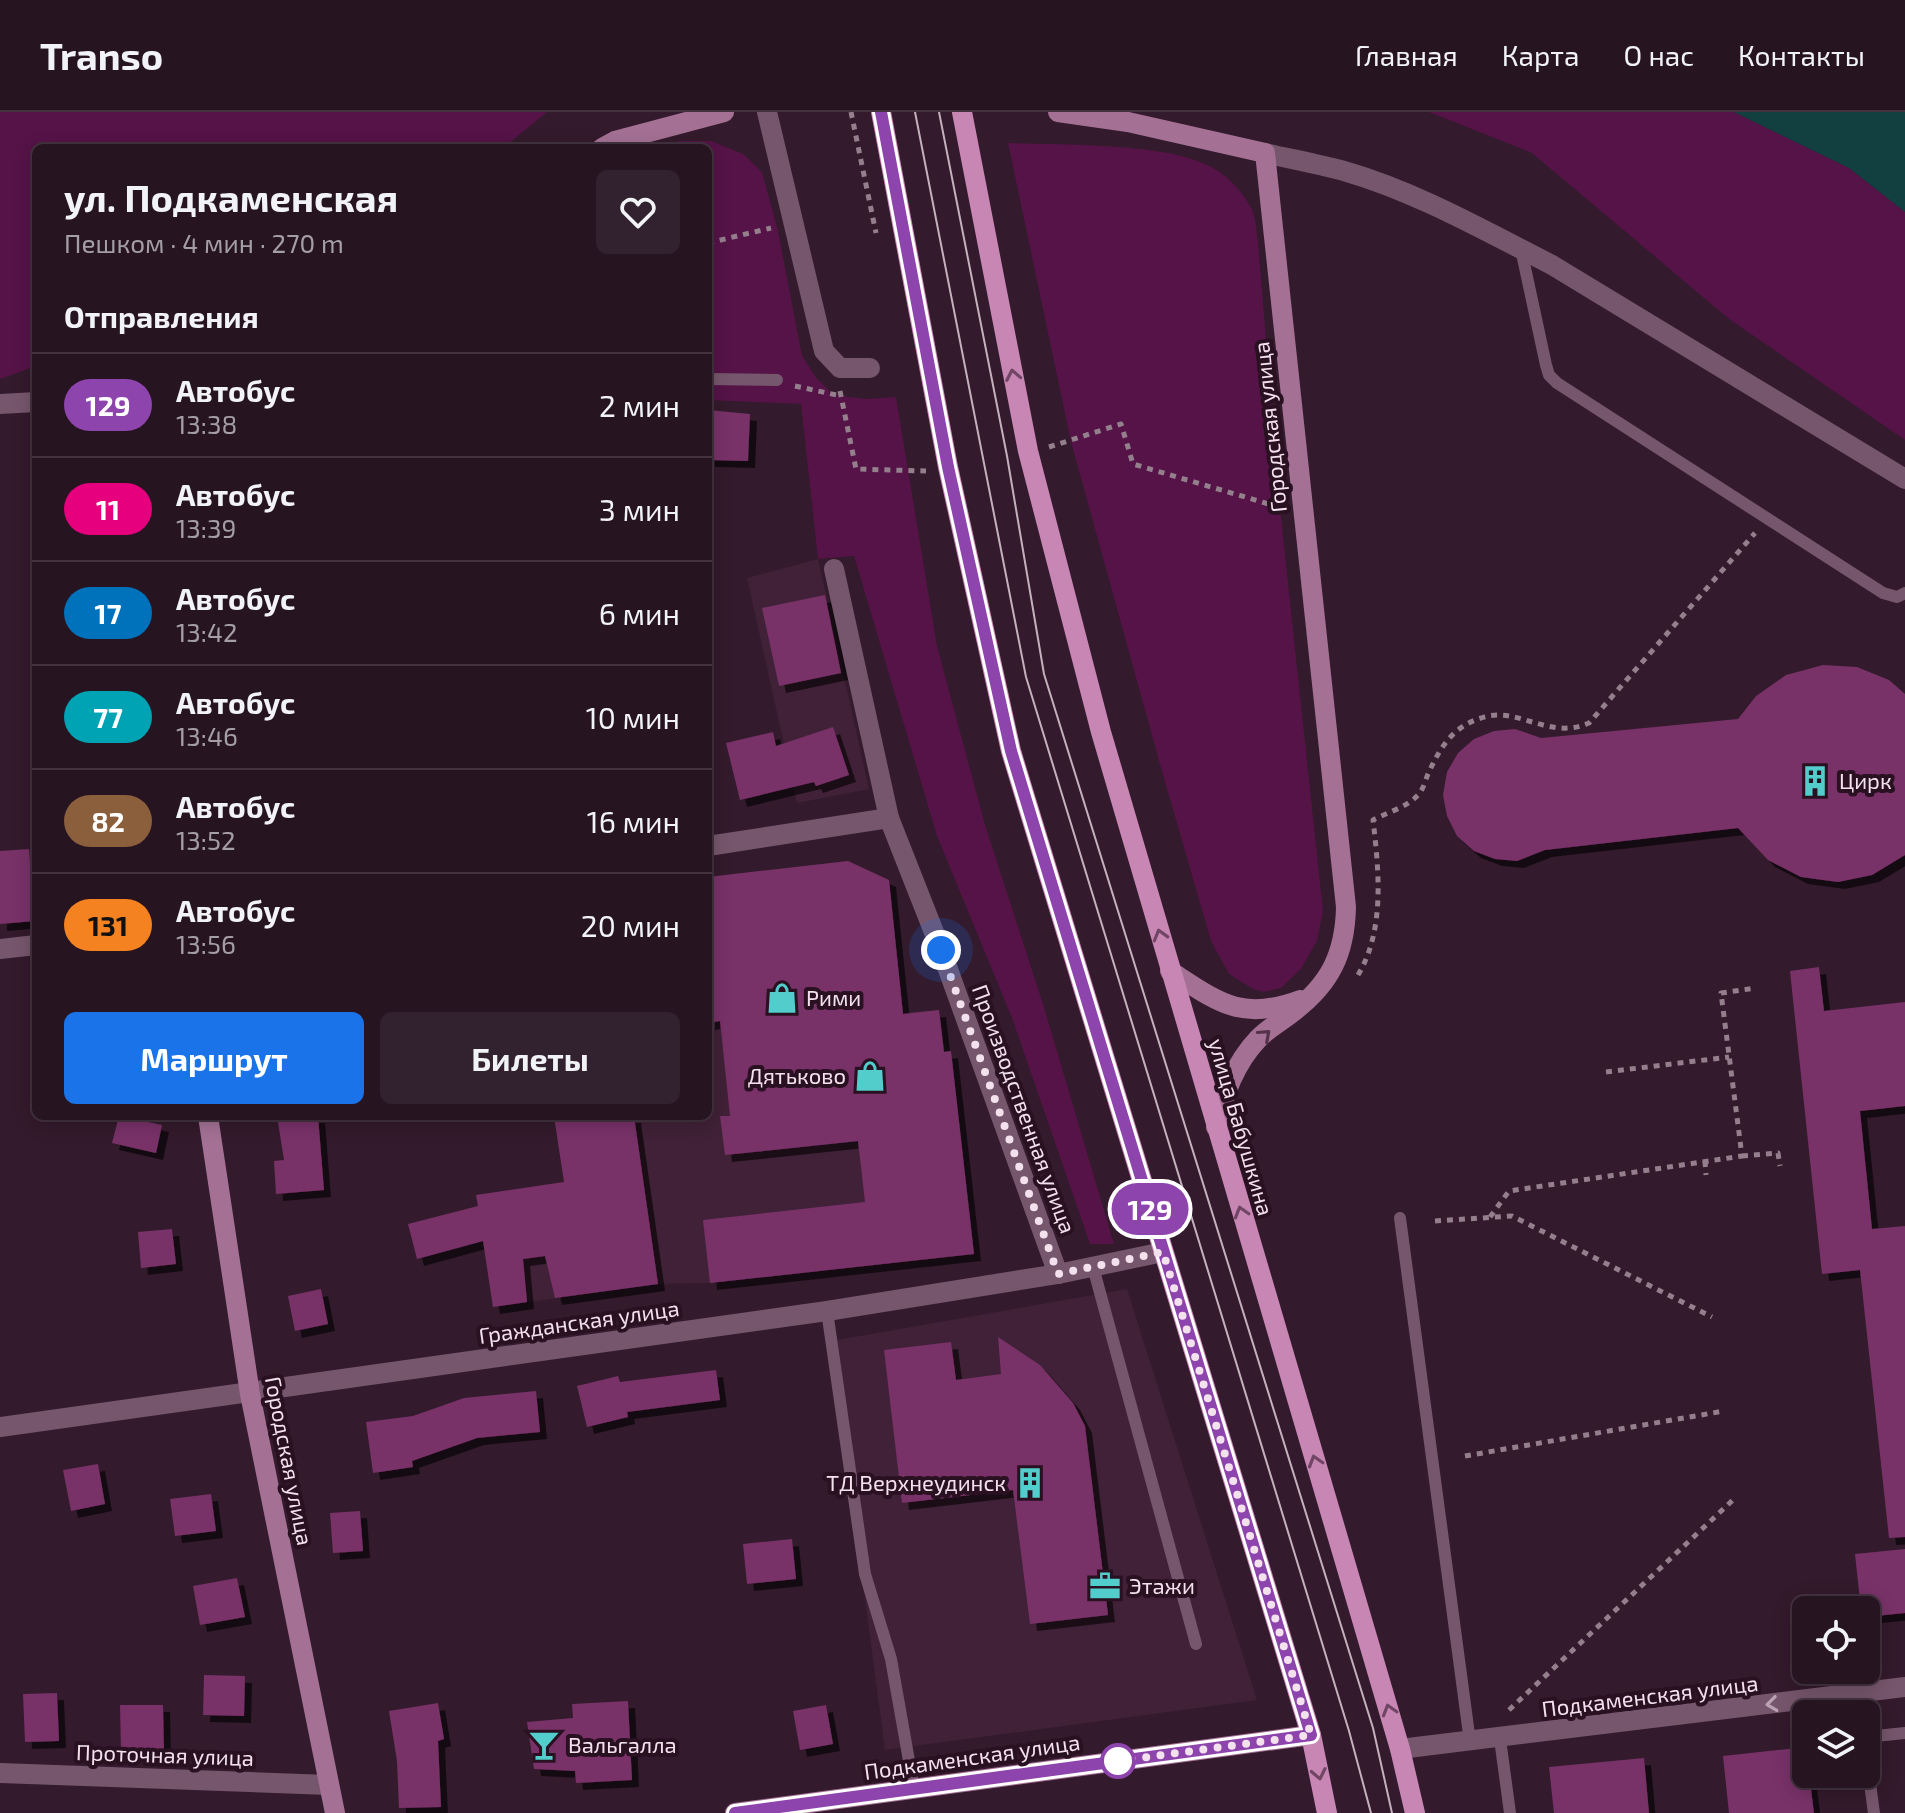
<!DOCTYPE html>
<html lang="ru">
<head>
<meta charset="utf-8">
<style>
  :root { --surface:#261421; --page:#32212e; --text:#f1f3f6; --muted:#a49ea5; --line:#42333f; --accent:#1a73e8 }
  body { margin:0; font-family:"Exo 2",sans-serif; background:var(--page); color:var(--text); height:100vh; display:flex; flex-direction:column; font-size:30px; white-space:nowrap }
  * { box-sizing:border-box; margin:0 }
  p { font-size:26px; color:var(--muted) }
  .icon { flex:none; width:44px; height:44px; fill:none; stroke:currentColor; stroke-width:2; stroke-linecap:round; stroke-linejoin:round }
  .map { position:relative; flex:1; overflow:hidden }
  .side { position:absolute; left:32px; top:32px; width:680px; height:976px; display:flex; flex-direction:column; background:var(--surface); border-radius:12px; box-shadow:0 4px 20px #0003,0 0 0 2px var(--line) }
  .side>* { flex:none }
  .badge { padding:0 16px; border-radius:26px; font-size:28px; line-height:52px }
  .fabs { position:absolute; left:1792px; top:1484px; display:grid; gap:16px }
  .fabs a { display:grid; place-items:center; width:88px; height:88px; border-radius:12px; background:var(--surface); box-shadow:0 4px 20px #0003,0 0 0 2px var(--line); font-size:40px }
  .you { position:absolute; width:40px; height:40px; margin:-20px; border:6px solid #fff; border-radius:50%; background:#1a73e8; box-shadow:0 0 0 12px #1a73e833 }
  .map>.badge { position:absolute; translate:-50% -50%; box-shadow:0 0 0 4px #fff }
  h2 { padding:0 32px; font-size:30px; line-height:72px }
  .round { display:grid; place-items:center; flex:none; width:84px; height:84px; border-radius:12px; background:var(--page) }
  .summary { display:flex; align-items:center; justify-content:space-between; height:136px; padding:0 32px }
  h1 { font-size:38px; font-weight:700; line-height:60px }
  .button { display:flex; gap:16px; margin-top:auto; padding:16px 32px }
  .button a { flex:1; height:92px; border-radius:12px; background:var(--accent); color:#fff; font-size:32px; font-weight:700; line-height:92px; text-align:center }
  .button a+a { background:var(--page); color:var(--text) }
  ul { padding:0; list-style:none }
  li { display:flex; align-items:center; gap:24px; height:104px; padding:0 32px; border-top:2px solid var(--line) }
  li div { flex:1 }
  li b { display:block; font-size:30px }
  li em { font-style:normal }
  li .badge { min-width:88px; font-weight:700; text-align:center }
  header { display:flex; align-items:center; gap:48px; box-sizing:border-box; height:112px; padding:0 40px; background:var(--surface); border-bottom:2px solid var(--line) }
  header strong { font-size:38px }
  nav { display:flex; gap:44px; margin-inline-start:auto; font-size:28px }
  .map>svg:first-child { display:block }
  .built { fill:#402137 }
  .green { fill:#551347 }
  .water { fill:#123f3f }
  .building { fill:#783167; filter:url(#shadow) }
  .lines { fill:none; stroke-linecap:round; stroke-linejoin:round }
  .path { stroke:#947f8d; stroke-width:5; stroke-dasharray:6 6; stroke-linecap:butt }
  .lane { stroke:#76566c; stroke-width:12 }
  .street { stroke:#76566c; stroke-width:20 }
  .secondary { stroke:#a47195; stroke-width:20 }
  .primary { stroke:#c886b5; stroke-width:20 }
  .tram { stroke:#c4b1be; stroke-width:2 }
  .oneway { stroke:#714664 }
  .oneway2 { stroke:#54334a }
  .oneway3 { stroke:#bba3b3 }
  .line-casing { stroke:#fff; stroke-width:18 }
  .line { stroke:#8e44ad; stroke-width:12 }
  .walk { stroke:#f3e2ed; stroke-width:8; stroke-dasharray:0 14.4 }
  .stop-dot { fill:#fff; stroke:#8e44ad; stroke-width:4 }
  .labels { text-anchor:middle; stroke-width:8; stroke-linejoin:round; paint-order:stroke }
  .street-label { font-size:22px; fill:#f3e2ed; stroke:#291122 }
  .poi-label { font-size:22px; fill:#f3e2ed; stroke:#291122; text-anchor:start }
</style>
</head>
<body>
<header>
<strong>Transo</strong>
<nav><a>Главная</a><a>Карта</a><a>О нас</a><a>Контакты</a></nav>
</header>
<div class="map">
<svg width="1905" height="1701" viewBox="0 0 1905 1701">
  <defs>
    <filter id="shadow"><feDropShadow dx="7" dy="7" stdDeviation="0" flood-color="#0009"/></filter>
  </defs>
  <rect width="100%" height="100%" fill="#331a2c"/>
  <!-- built -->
  <g class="built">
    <path d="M818,447l51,230 -72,14 -50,-225z"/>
    <path d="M848,749l41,19 14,133 36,-3 4,41h8l23,203 -264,29 -52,1 -165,23 -17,-112 88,-13 -10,-66h154v-239z"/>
    <path d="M1127,1177l130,411 -372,50 -54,-409z"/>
  </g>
  <!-- green -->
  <g class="green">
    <path d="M0,0h547l-44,36h-467v218l-36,13z"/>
    <path d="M1429,0h305l115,56 56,44v228l-176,-121 -197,-166z"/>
    <path d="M678,29h33l32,13 19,18 16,59 24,125 15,23 15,14 9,3 25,3 30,-2 41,249 48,179 58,179 71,240h-24l-78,-226 -75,-182 -83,-280 -36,3 -17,-155 -93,-4v-252h-53z"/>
    <path d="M1008,31c52,2 152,0 197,21 19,8 35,24 45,42 6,9 6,25 8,36l22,266 43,403 -6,30 -16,28 -20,19 -17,4 -11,-3 -24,-15 -18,-33 -50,-173 -90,-326z"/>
  </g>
  <!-- water -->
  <path class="water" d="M1734,0h171v100l-56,-44z"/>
  <!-- building -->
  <g class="building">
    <path d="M708,298l42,4 -2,47 -40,-1z"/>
    <path d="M825,483l16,78 -62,13 -17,-78z"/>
    <path d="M1823,553l34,2 32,13 16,14v161l-33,20 -34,7 -37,-5 -33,-17 -30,-32 -193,22 -28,11 -22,-2 -21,-8 -17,-15 -10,-20 -4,-21 4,-23 11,-19 16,-14 20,-8 21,-2 26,9 197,-19 18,-23 30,-21z"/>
    <path d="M833,615l16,48 -33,11 -2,-4 -74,18 -14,-57 47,-11 3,14z"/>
    <path d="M29,737l6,72 -35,3v-73z"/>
    <path d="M848,749l41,19 14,134 36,-4 5,42 7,-1 23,203 -264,29 -7,-63 162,-18 -7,-61 -133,14 -5,-39h10l-10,-95 -12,2v-146z"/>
    <path d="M1819,855l5,44 81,-9v104l-45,5 12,118 33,-3v311l-16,1 -29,-268 -38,4 -32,-303z"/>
    <path d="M119,1004l43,9 -6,28 -44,-10z"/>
    <path d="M277,1004h41l6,74 -48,4 -2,-33 10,-1z"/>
    <path d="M554,1004h80l24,168 -103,14 -10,-42 -22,3 4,43 -34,5 -10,-66 -66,18 -9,-35 70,-18 -2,-11 88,-13z"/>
    <path d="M172,1117l4,35 -35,4 -3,-36z"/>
    <path d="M321,1177l7,35 -33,7 -7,-35z"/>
    <path d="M998,1225l42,28 33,38 12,23 23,189 -78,9 -17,-134 -111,13 -18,-153 67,-8 5,38 45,-6z"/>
    <path d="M716,1258l4,30 -93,12 1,5 -41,10 -10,-41 41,-10 2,6z"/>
    <path d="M536,1279l4,41 -63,6 -65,23 1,6 -40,6 -7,-51 47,-6 51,-18z"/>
    <path d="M98,1352l7,40 -34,7 -8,-41z"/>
    <path d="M211,1382l5,37 -41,5 -5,-37z"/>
    <path d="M360,1399l3,40 -30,2 -3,-40z"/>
    <path d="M792,1427l4,40 -49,5 -4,-40z"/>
    <path d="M1905,1437v64l-39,4v-7h-5l-6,-56z"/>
    <path d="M237,1466l8,39 -45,8 -7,-39z"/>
    <path d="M204,1563l41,1 -1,40 -41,-1z"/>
    <path d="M57,1581l2,48 -34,1 -2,-48z"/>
    <path d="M628,1589l4,79 -56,3 -1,-12 -41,-2 -7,-47 46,-4 -1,-14z"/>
    <path d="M438,1591l6,36 -6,2 3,66 -42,1 -2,-47 -8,-50z"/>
    <path d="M120,1593h43l1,46 -43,1z"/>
    <path d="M826,1593l7,39 -33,6 -7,-39z"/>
    <path d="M1806,1635v27h3l5,39h-85l-6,-57z"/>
    <path d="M1644,1646l5,55h-95l-5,-46z"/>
  </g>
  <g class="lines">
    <!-- path -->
    <g class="path">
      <path d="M851,0l25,121"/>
      <path d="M708,131l63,-15"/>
      <path d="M795,274l46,10"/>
      <path d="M840,279l16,78 70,2"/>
      <path d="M1049,335l72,-23 12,40 146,43"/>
      <path d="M1358,863c27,-45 21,-104 15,-155 13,-7 34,-13 44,-24 6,-5 8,-15 11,-22 12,-26 24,-47 53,-56 37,-13 67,23 108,5l166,-190"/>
      <path d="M1606,960l123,-15"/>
      <path d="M1742,1044l36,-3 2,13"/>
      <path d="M1705,1049l1,14"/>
      <path d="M1490,1105l19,-26 233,-35 -21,-163 35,-5"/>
      <path d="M1435,1109l77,-5 200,101"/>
      <path d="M1465,1344l259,-45"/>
      <path d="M1509,1598l225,-211"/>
    </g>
    <!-- lane -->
    <g class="lane">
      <path d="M1521,137l25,116 3,10 8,8 326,210 14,4 8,-4"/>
      <path d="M708,267l69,1"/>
      <path d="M1400,1106l70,524"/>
      <path d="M1093,1155l103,377"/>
      <path d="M827,1199l38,263 26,85 23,130"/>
      <path d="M1857,1582l3,20"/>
      <path d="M1866,1625l39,-4"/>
      <path d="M1500,1627l10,74"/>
      <path d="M1866,1642l8,59"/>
    </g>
    <!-- street -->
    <g class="street">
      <path d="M767,0l57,239 16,17h30"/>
      <path d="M1265,41c26,6 53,11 79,18 73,21 141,60 208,94l353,214"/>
      <path d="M0,292l36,-2"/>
      <path d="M834,457l55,249"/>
      <path d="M708,734l181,-28 52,132 117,324"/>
      <path d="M0,837l36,-4"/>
      <path d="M0,1315l827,-116 231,-37 105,-22"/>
      <path d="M1400,1637l505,-62"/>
      <path d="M0,1661l329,12"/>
    </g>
    <!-- secondary -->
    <g class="secondary">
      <path d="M1058,0l70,10 137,31 81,754c-1,47 -16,77 -53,105 -11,9 -25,16 -35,27 -23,24 -34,55 -42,88"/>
      <path d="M602,36l13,-7 109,-29"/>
      <path d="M1170,859c48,31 71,51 130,29"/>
      <path d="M208,1004l42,278 85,419"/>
      <path d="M735,1701l576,-78"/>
    </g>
    <!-- primary -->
    <g class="primary">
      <path d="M881,0l67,355 63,284 300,984 16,78"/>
      <path d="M962,0l66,339 73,281 299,1017 15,64"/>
    </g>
    <!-- tram -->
    <g class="tram">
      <path d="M915,0l111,565 323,1054 22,82"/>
      <path d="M939,0l68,344 37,218 329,1054 19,85"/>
    </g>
  </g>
  <!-- one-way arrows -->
  <defs><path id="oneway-chevron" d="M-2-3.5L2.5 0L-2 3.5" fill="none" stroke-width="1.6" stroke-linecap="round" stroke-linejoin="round" transform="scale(2)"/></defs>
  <g class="oneway">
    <use href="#oneway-chevron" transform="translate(1013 263) rotate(-101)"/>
    <use href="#oneway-chevron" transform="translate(1160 823) rotate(-106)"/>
    <use href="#oneway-chevron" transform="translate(1241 1100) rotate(-107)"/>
    <use href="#oneway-chevron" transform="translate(1315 1349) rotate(-107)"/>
    <use href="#oneway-chevron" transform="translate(1389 1598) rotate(-107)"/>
    <use href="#oneway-chevron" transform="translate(1319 1662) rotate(78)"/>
  </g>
  <use class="oneway2" href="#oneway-chevron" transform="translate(1265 923) rotate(-42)"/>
  <use class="oneway3" href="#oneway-chevron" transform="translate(1772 1592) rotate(173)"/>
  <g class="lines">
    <defs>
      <path id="line" d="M735,1701l576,-78 -300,-984 -63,-284 -67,-355"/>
    </defs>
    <!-- line casing -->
    <use href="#line" class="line-casing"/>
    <!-- line -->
    <use href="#line" class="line"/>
    <!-- walk -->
    <path class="walk" d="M941,838l117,324 105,-22 148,483 -193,26"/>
  </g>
  <!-- icons -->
  <defs>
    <symbol id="building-bare" viewBox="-9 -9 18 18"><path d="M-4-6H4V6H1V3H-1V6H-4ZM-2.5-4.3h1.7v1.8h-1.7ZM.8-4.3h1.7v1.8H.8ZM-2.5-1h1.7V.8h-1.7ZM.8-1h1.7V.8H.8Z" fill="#52cdcc" stroke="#291122" stroke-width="2.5" paint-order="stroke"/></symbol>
    <symbol id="shop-bare" viewBox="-9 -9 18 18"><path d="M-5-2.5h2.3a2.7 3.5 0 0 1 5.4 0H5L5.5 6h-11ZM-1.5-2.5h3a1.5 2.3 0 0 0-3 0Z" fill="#52cdcc" stroke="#291122" stroke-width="2.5" paint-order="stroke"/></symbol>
    <symbol id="office-bare" viewBox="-9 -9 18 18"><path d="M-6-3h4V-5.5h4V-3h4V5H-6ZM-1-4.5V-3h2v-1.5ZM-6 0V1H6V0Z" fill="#52cdcc" stroke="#291122" stroke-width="2.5" paint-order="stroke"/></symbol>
    <symbol id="bar-bare" viewBox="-9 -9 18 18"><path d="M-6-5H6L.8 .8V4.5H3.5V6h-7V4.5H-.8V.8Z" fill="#52cdcc" stroke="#291122" stroke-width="2.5" paint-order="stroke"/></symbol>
  </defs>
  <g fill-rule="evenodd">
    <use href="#building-bare" x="1793" y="647" width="44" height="44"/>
    <use href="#shop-bare" x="760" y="864" width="44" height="44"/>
    <use href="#shop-bare" x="848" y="942" width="44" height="44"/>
    <use href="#building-bare" x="1008" y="1349" width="44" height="44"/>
    <use href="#office-bare" x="1083" y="1452" width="44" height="44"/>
    <use href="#bar-bare" x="522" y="1611" width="44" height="44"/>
  </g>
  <!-- markers -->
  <circle class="stop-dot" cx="1118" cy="1649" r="16"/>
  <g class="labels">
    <!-- street labels -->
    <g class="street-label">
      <text transform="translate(1270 315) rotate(-96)" y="8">Городская улица</text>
      <text transform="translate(1024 997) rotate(70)" y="8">Производственная улица</text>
      <text transform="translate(1241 1015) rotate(74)" y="8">улица Бабушкина</text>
      <text transform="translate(579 1210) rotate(-8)" y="8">Гражданская улица</text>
      <text transform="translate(289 1349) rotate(79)" y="8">Городская улица</text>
      <text transform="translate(1650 1584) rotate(-7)" y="8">Подкаменская улица</text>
      <text transform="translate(165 1643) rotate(2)" y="8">Проточная улица</text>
      <text transform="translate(972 1645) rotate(-8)" y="8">Подкаменская улица</text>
    </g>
    <!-- poi labels -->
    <g class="poi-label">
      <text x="1839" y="677">Цирк</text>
      <text x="806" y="894">Рими</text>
      <text x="846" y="972" text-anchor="end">Дятьково</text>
      <text x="1006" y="1379" text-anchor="end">ТД Верхнеудинск</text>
      <text x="1129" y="1482">Этажи</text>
      <text x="568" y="1641">Вальгалла</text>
    </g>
  </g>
</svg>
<div class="fabs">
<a><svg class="icon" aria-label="locate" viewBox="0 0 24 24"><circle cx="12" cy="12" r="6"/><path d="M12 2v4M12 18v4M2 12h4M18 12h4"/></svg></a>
<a><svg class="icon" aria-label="layers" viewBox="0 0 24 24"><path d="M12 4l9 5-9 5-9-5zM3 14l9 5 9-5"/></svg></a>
</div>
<div class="you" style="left:941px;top:838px"></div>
<b class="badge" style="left:1150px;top:1097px;background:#8e44ad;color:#fff">129</b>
<section class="side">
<div class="summary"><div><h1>ул. Подкаменская</h1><p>Пешком · 4 мин · 270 m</p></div><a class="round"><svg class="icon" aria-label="heart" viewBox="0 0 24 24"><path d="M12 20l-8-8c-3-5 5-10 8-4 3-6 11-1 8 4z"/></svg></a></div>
<h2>Отправления</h2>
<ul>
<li><span class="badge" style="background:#8e44ad;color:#fff">129</span><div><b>Автобус</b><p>13:38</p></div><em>2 мин</em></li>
<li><span class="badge" style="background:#e6007e;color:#fff">11</span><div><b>Автобус</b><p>13:39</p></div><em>3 мин</em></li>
<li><span class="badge" style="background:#0072bc;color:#fff">17</span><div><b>Автобус</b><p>13:42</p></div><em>6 мин</em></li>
<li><span class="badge" style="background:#00a3b4;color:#fff">77</span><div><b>Автобус</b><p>13:46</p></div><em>10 мин</em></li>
<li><span class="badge" style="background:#8b5e3c;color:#fff">82</span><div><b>Автобус</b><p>13:52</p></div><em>16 мин</em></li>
<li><span class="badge" style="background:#f58220;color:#111">131</span><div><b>Автобус</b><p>13:56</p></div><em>20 мин</em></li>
</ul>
<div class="button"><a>Маршрут</a><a>Билеты</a></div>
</section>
</div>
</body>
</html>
